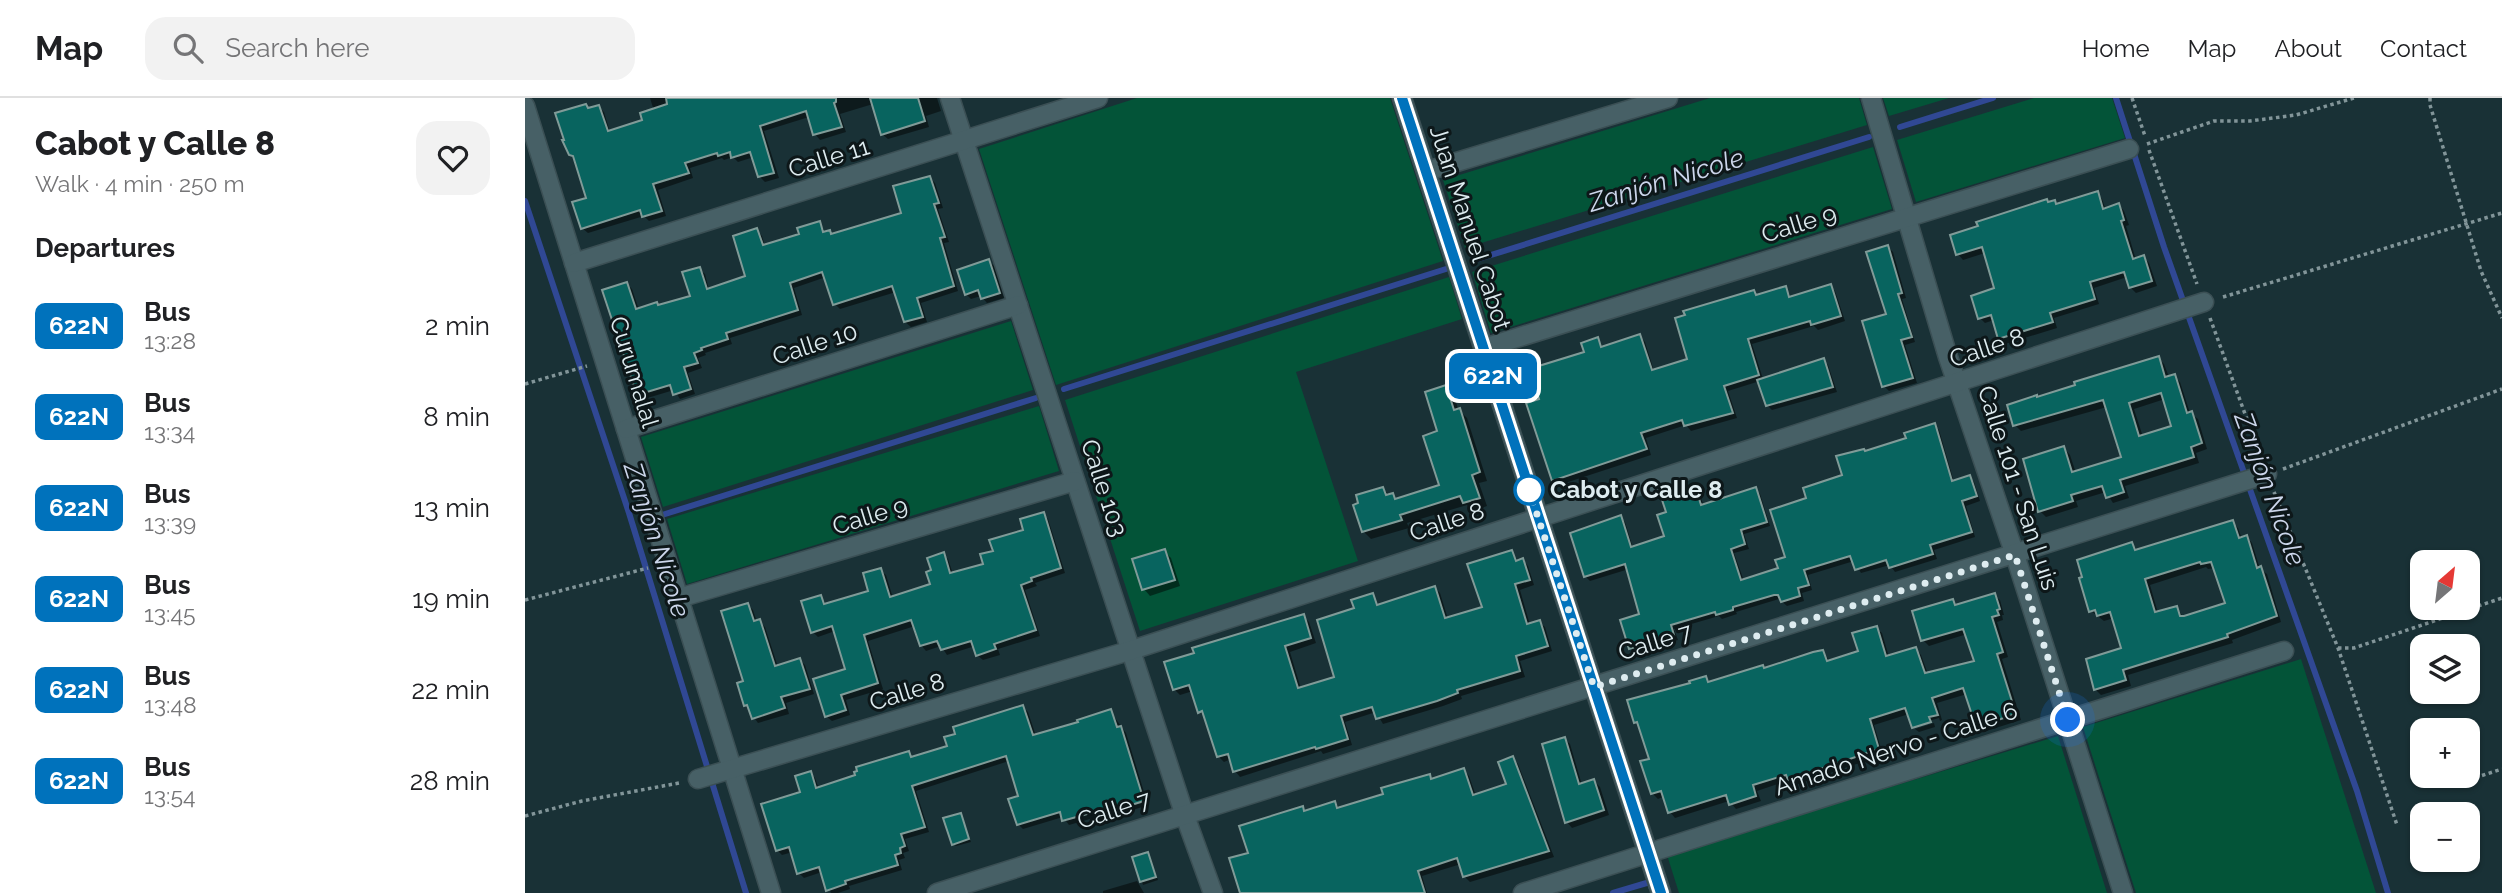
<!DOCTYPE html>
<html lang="en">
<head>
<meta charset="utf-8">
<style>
  :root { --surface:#fff; --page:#f2f2f2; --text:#202124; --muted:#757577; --line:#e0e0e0 }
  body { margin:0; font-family:Raleway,sans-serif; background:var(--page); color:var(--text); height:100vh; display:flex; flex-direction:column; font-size:26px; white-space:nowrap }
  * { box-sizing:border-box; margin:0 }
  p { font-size:23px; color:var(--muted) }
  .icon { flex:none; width:38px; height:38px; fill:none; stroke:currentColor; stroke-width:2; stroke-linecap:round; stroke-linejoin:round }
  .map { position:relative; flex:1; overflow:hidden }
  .side { display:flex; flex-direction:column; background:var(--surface); width:525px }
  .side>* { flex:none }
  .badge { padding:0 14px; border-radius:10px; font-size:24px; line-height:46px }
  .needle { width:46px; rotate:28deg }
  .controls { position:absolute; left:1885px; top:452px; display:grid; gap:14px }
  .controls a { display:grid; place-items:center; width:70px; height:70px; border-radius:14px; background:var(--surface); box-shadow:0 2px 5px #0004; font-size:35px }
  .you { position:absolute; width:35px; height:35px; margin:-18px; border:5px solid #fff; border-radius:50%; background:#1a73e8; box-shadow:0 0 0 10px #1a73e833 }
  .map>.badge { position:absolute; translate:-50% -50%; box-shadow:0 0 0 4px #fff }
  h2 { padding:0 35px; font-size:26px; line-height:63px }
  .round { display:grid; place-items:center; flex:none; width:74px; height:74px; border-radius:21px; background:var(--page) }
  .headline { display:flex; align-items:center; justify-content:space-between; height:119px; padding:0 35px }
  h1 { font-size:33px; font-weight:800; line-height:52px }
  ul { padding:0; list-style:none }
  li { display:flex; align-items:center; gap:21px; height:91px; padding:0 35px }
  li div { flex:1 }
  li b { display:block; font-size:26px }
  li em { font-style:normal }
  li .badge { min-width:77px; font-weight:700; text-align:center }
  header { display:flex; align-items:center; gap:42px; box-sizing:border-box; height:98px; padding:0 35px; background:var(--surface); border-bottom:2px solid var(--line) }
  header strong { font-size:33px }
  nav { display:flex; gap:38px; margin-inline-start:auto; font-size:24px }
  .search { width:490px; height:63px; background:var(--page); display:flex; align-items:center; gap:18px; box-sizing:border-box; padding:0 24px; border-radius:21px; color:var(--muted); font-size:26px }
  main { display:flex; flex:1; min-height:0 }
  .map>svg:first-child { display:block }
  .green { fill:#035438 }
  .shadow { fill:#0007; fill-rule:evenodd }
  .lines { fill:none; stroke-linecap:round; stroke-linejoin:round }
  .stream { stroke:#304894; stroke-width:6 }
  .building { fill:#08645f; stroke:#809b98; stroke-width:2; fill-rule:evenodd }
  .minor-casing { stroke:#3b4f54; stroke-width:21 }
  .path { stroke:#829599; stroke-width:3.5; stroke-dasharray:3.5 3.5; stroke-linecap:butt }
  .minor { stroke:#476066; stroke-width:18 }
  .line-casing { stroke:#fff; stroke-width:16 }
  .line { stroke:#0072bc; stroke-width:10 }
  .walk { stroke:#deecf0; stroke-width:7; stroke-dasharray:0 12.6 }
  .stop-dot { fill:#fff; stroke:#0072bc; stroke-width:3.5 }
  .labels { text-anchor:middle; stroke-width:6; stroke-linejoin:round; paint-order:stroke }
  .street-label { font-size:24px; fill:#deecf0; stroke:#0d1719 }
  .stop-label { font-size:24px; font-weight:bold; fill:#deecf0; stroke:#0d1719; text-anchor:start }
  .water-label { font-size:26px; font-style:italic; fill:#ccd6eb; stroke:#0d1719 }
</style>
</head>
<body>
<header>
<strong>Map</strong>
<div class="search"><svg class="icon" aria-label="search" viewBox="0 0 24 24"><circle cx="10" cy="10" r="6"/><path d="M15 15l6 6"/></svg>Search here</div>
<nav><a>Home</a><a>Map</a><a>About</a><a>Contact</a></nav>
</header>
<main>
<section class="side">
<div class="headline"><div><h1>Cabot y Calle 8</h1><p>Walk · 4 min · 250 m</p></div><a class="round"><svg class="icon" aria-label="heart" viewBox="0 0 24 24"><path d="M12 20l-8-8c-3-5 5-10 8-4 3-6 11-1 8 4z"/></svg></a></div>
<h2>Departures</h2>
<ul>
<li><span class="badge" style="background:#0072bc;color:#fff">622N</span><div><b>Bus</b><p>13:28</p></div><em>2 min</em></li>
<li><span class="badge" style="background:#0072bc;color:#fff">622N</span><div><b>Bus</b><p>13:34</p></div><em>8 min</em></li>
<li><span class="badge" style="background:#0072bc;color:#fff">622N</span><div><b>Bus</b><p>13:39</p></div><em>13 min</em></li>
<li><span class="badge" style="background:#0072bc;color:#fff">622N</span><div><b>Bus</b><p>13:45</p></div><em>19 min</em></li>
<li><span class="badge" style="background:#0072bc;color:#fff">622N</span><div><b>Bus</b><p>13:48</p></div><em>22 min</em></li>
<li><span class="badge" style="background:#0072bc;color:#fff">622N</span><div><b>Bus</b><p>13:54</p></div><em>28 min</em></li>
</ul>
</section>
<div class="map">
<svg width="1977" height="795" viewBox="0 0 1977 795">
  <rect width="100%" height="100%" fill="#193136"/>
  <!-- green -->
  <g class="green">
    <path d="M612,0h253l53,163 -387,124 -77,-236z"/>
    <path d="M1185,0h149l8,27 -402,123 -22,-68z"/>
    <path d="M1358,0h66l-60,18z"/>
    <path d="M1509,0h78l13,40 -209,64 -19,-62z"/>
    <path d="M1348,49l19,62 -401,124 -19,-61z"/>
    <path d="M924,179l13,42 -166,53 62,189 -218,70 -75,-231z"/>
    <path d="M486,223l22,69 -370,117 -22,-70z"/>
    <path d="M514,308l20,65 -372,113 -20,-65z"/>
    <path d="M1776,561l75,234h-240l-53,-166z"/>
    <path d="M1533,638l49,157h-428l-12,-38z"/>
  </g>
  <!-- shadow -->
  <g class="shadow">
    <path d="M125,0h287l4,13 -15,5 3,11 -41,12 -6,-5 -9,-30 -33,10 6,18 -26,8 -5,-6 -6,-17 -45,14 15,47 -14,4 -5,-5 -6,-20 -16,5 -5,-5 -9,3 -2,-2 -32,10 3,10 -35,12 8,26 -17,5 -5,-5 -56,17 -6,-5 7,-29 -13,-39 -6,-6 20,-44 9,-3 5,5 6,20 35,-11 9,-10z"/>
    <path d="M405,80l5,5 8,25 -5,1 11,33 -5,1 14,48 -37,12 6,19 -16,5 -6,-5 -9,-30 -56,17 -5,-5 -9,-27 -32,11 8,27 -72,23 2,6 -27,9 1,2 -8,3 4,10 -14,5 7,21 -15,5 -6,-9 -30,9 -6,-5 -11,-110 5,5 7,21 20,-3 33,-10 7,-28 6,5 4,16 39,-12 9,-48 5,6 3,10 36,-11 18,-12 7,10 6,2 71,-21z"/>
    <path d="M1572,95l5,6 4,11 13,-5 5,6 5,14 -3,1 10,34 8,-3 5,6 8,23 -21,7 -5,-5 -4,-11 -33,11 5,16 -45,14 3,10 -52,16 -5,-6 -6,-18 -9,3 -5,-5 17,-29 -12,-36 -22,7 -5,-6 91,-51 5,-1 4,3z"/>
    <path d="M1363,149l5,5 13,46 -4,1 13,43 -10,3 12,38 -28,8 -5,-5 4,-71z"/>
    <path d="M464,163l5,5 10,32 -17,5 -6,-7 -10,3 -5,-5z"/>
    <path d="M1305,188l5,5 10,30 -27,9 -4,-4 -62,18 11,35 60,-19 5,5 9,27 -65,18 -5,-5 -7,-24 -32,10 9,27 -46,13 -5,-6 -40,13 5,17 -92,30 -5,-5 -13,-80 56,-61 7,9 36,-12 5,6 9,29 35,-11 65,-68 4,5 27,-9 7,10z"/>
    <path d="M1633,260l6,6 5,13 5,-1 6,6 10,31 8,6 9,30 -11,4 3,10 -74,23 4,12 -16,5 -7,-11 -30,9 2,6 -32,10 -6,-6 24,-63 6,7 6,18 47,-15 -16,-51 -86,24 -6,-6 23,-26zM1640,301l8,29 -30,9 -9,-28z"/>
    <path d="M921,289l8,8 4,14 9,9 20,63 -8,2 8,23 -14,5 -6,-6 -60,18 2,5 -38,11 -8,-8 19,-42 16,11 43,-13 -1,-55z"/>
    <path d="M1409,327l5,5 15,52 16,-5 4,5 6,19 -14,5 9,31 -41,13 3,9 -42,13 -5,-7 -29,8 -7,-12 -46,14 4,15 -10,3 2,8 -17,5 -8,-7 -43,13 1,2 -15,5 -3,-3 -45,13 4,11 -43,13 -4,-5 10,-33 -12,-46 -39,12 -5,-5 35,-59 5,5 8,26 33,-11 2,-23 28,-23 4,5 4,10 51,-17 5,5 10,32 -26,8 5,15 -15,4 10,28 36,-12 7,-11 22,-58 35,-24 22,-23 42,-14z"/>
    <path d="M518,416l5,5 17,54 -30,10 2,3 -12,4 15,46 -42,13 2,6 -17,5 -6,-5 -2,-9 -28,9 -6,-9 -15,5 -5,-6 -6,-19 -47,15 15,48 -37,11 4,15 -18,6 -6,-5 21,-45 -12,-40 -17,6 -5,-5 8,-35 6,8 44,-13 9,-22 6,5 7,23 39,-12 1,-14 10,-18 5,5 5,15 33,-9 9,-13 30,-21z"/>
    <path d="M1707,424l6,6 4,11 5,-2 5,6 8,26 7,5 14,48 -49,18 1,3 -105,32 3,11 -30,9 -6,-6 28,-40 -9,-31 -10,3 -13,-10 40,-67 7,6zM1681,469l2,2 7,-1 12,37 -43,13 -8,-11 -18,6 -8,-28z"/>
    <path d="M639,453l7,7 9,28 -30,10 -6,-7z"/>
    <path d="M987,454l7,10 4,-2 5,6 6,19 -14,5 10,35 9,-3 6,5 7,24 -32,10 5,16 -64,19 1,3 -19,7 -60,18 -7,-12 -31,10 7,23 -29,9 -2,-3 -81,26 -5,-6 -4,-12 -7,3 -6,-6 -12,-38 -6,-6 -7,-21 -13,4 -6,-6 129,-73 6,6 7,21 -26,9 11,37 35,-11 20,-69 16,-14 7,11 56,-18 5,5 8,26 36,-11z"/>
    <path d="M1469,497l6,5 4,15h-2l1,5 -6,2 11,35 -6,2 19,61 -38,12 -6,-6 -10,-32 -30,9 5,17 -2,1 -1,-3 -25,7v3l-5,-14 -35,11 9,30 -88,30 -5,-5 -33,11 4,10 -25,8 -7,-8 -54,17 -5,-6 -5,-16 -7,3 -6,-6 -1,-33 -10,-34 -5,-4 56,-38 14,-6 5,5 54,-13 58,-18 7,9 30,-9 16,-24 6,5 7,24 27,-8 5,6 7,19 48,-12 -9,-28 -38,12 -6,-6 29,-39 6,5z"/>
    <path d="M223,507l5,5 4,12 2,-1 6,6 13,40 22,-7 5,5 9,29 -28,9 3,11 -31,9 -13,-18z"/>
    <path d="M498,609l5,5 8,24 44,-13 30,-12 16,22 22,72 -39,13 -5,-3 -35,10 -6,-8 -40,12 -5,-5 2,-27 -11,-36 -93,30 13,41 -24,7 4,12 -6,2 2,5 -6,2 3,10 -53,16 1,3 -12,4h-7l-9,-21 -18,6 -5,-5 -6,-21 -11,3 -5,-5 33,-77 5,5 4,11 38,-13 51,-23 6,5 35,-10z"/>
    <path d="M1409,625l1,4 -16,5 -4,-3z"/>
    <path d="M1040,641l5,5 12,41 12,-4 6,6 9,28 -37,13 -5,-6 -23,-77z"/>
    <path d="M987,660l6,6 36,93 -84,25 -5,-5 -4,-13 -39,12 5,17h-173l-4,-39 52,-46 4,4 29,-9 6,6 44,-14 44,-19 4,4 31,-10 5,6 7,20 33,-11z"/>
    <path d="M435,717l11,27 -15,4 -3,-2z"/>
    <path d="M623,756l10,26 -15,5 -9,-27z"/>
    <path d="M612,783l7,12h-41v-2z"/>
  </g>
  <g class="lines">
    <!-- stream -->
    <g class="stream">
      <path d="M1591,0l48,149 193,544 31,102"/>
      <path d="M1375,29l93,-29"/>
      <path d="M0,103l104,312 117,380"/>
      <path d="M950,162l394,-123"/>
      <path d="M539,291l382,-120"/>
      <path d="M137,417l374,-117"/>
      <path d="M1088,795l37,-11 1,5"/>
    </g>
  </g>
  <!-- building -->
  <g class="building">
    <path d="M141,0h170v4l-2,1 8,24 -29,8 -7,-24 -46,15 14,47 -16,4 -8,-25 -19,6 -1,-6 -12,4 -1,-3 -32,10 4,10 -36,11 9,27 -20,6 -2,-7 -59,19 -9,-27 14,-4 -13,-42 -4,-1 -7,-15h2l-9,-27 31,-9 2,4 11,-3 9,26 34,-11 -2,-7 27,-9z"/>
    <path d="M345,0h48l7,23 -44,14z"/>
    <path d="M405,78l9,27 -5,1 11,33 -5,1 14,48 -37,12 6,19 -19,5 -12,-36 -59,19 -11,-33 -32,11 8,27 -72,23 2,6 -27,9 1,2 -8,3 4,10 -14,4 7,22 -18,6 -3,-10 -33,10 -35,-105 25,-8 9,27 21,-7 1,3 32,-9 -8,-24 18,-5 7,22 38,-13 -12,-40 24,-8 6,17 36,-11 -2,-6 23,-7 3,11 7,-2 1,4 70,-21 -8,-27z"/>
    <path d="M1573,93l5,18 16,-6 5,17 -3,1 12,38 11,-4 8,26 -23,7 -5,-16 -34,10 5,17 -45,14 3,9 -55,17 -7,-24 -13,4 -7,-23 23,-8 -12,-41 -26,8 -6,-20 28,-9 -2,-4 71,-23 1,3 7,-2 1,4z"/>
    <path d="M1363,147l14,48 -4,1 14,43 -11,3 12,38 -31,9 -20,-66 24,-7 -20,-62z"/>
    <path d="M464,161l11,34 -19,6 -3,-9 -13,5 -8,-25z"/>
    <path d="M1306,186l10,32 -30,9 -1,-4 -62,18 11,36 -35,11 9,27 -49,13 -2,-6 -41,13 6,16 -95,32 -26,-78 13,-4 -10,-30 55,-17 -3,-9 17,-6 3,10 39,-13 12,36 35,-11 -12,-41 10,-3 -2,-4 71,-21 2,5 30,-9 3,11z"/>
    <path d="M1634,258l6,21 10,-3 12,39 5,-2 10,32 -11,4 3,10 -74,23 4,12 -18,6 -4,-12 -31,9 2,6 -35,11 -15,-53 41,-13 8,26 49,-15 -18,-57 -90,26 -6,-21 30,-10v2l38,-12 -1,-3zM1636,295l10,33 -32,10 -10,-33z"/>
    <path d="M1299,260l9,29 -67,19 -9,-26z"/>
    <path d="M921,287l8,25 6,-2 20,64 -8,3 8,23 -17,5 -3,-7 -60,19 2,5 -40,12 -9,-27 5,-2 -2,-8 27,-8 3,8 7,-2 2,6 44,-14 -16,-49 14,-5 -12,-39z"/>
    <path d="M1410,325l17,58 18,-6 7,21 -15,5 10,31 -42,13 3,9 -44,14 -3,-8 -31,10 -5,-14 -46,14 5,15 -11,3 2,8 -19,6 -3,-7h-4l-41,12v3l-17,5 -1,-3 -44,13 3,10 -45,14 -9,-29 19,-6 -14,-50 -41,13 -14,-44 51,-18 10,32 33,-11 -7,-21 9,-3 -4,-12 34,-11 5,16 55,-18 11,35 -26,8 4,14 -14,5 10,31 37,-12 -3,-8 10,-3 -15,-47 36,-12 -3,-10 39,-13 -6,-19 28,-7 1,2 41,-13 -2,-5z"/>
    <path d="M519,414l17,56 -30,10 1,3 -11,4 15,45 -42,14 2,5 -20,7 -5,-15 -30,9 -4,-9 -17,5 -9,-26 -47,15 14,48 -37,12 5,15 -21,7 -12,-38 32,-10 -13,-43 -21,7 -10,-32 20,-6 3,9 44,-13 -5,-18 18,-5 9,29 40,-13 -4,-12 5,-2 -4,-12 17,-6 6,21 33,-9 -3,-10 13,-3 -4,-11 34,-10 -3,-11z"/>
    <path d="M1708,422l6,18 8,-3 10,33 4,-2 16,50 -50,18 1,3 -105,33 3,10 -32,10 -8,-31 35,-11 -11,-36 -13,4 -2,-6 -6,2 -10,-34 3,-1 -5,-17 55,-18 3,8zM1675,464l1,2 10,-2 14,41 -41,13h-4l-3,-10 -22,6 -10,-33z"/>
    <path d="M640,451l10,31 -33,10 -10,-31z"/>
    <path d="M987,452l4,11 7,-3 7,22 -15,4 12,40 13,-4 8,26 -32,10 4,15 -63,19 1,3 -21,8 -61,18 -4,-12 -31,9 7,23 -32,10 -1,-2 -82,25 -5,-18 -11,3 -15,-46 -4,2 -9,-28 -16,5 -9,-28 30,-9 -2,-5 112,-34 7,24 -26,8 13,42 36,-11 -17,-57 37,-12 -3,-8 22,-7 4,12 58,-19 10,32 37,-11 -15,-43z"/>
    <path d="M1470,495l5,16 -3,1 2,5 -7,2 11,35 -6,2 19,60 -40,13 -13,-39 -31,10 6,17 -9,2 2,5 -19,6 -7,-20 -35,11 9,30 -91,31 -2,-5 -33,10 3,11 -27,9 -3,-10 -58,18 -7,-22 -10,3 -11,-33 9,-2 -12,-37 -3,1 -7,-23 63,-17 -1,-2 17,-5 2,6 55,-17 1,3 49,-16 10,-2 4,11 31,-10 -6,-18 25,-7 9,30 30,-9 9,26 49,-12 -11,-32 -42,12 -9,-30 41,-12 2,6z"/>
    <path d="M223,505l6,18 6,-2 15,47 25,-8 10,31 -29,8 4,11 -33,11 -5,-14 -3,1 -7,-23 6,-2 -22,-70z"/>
    <path d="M498,607l10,30 45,-13 -1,-2 34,-11 6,18 4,-1 23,75 -42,13 -1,-3h-3l-36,10 -2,-9 -43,13 -9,-26 10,-3 -12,-40 -94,30 13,41 -24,7 4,12 -5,2 1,5 -6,2 3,10 -53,16 1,3 -20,7 -7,-24 -22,7 -8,-27 -13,4 -15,-47 39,-12 -5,-16 16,-5 5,17 39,-13 -1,-3 3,-1 -1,-4 53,-16 2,6 36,-11 -3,-9 11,-3 -2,-7z"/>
    <path d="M1040,639l14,47 15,-5 10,31 -39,13 -23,-79z"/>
    <path d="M988,658l36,95 -86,26 -6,-19 -39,13 7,22h-185l-11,-35 19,-5 -9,-27 64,-20 1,5 31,-10 2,7 46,-14 -2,-6 49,-14 1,5 33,-11 9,27 33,-11 -8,-22z"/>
    <path d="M436,715l8,26 -17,6 -9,-27z"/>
    <path d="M623,754l8,25 -16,5 -8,-25z"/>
  </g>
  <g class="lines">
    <defs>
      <g id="minor">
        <path d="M425,0l234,715 29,80"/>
        <path d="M877,0l259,795"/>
        <path d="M1346,0l77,259 67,198 108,338"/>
        <path d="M0,8l246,787"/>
        <path d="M902,73l241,-73"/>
        <path d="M49,165l524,-165"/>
        <path d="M959,250l645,-199"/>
        <path d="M101,331l392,-124"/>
        <path d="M154,500l396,-117"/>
        <path d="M173,681l434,-129 1072,-348"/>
        <path d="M412,795l1330,-419"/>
        <path d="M998,795l761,-242"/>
      </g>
    </defs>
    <!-- minor casing -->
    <use href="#minor" class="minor-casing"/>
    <!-- path -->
    <g class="path">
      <path d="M1607,0l13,38"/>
      <path d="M1905,0v7l51,166 21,47"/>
      <path d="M1622,46l67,-23h36l46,-6 58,-17"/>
      <path d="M1624,52l48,134"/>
      <path d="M1698,199l279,-84"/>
      <path d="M1685,220l50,137"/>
      <path d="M0,286l62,-18"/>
      <path d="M1758,371l219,-80"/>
      <path d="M1749,394l64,156 59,177"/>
      <path d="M0,502l123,-32"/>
      <path d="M1813,550h16l148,-50"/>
      <path d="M1937,684l40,-13"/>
      <path d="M0,718l57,-15 97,-18"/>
    </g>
    <!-- minor -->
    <use href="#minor" class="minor"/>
  </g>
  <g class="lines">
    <defs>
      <path id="line" d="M877,0l259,795"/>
    </defs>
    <!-- line casing -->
    <use href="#line" class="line-casing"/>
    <!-- line -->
    <use href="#line" class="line"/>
    <!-- walk -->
    <path class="walk" d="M1004,392l65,197 421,-132 53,165"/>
  </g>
  <!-- markers -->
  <circle class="stop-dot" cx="1004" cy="392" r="14"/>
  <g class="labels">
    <!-- street labels -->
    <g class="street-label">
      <text transform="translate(304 60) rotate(-17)" y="8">Calle 11</text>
      <text transform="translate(1274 126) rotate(-17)" y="8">Calle 9</text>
      <text transform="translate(945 130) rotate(72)" y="8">Juan Manuel Cabot</text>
      <text transform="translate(290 246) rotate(-18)" y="8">Calle 10</text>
      <text transform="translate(1462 250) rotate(-18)" y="8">Calle 8</text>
      <text transform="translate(109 274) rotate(73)" y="8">Curumalal</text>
      <text transform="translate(579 390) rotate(72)" y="8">Calle 103</text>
      <text transform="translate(1493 390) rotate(72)" y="8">Calle 101 - San Luis</text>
      <text transform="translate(345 418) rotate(-17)" y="8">Calle 9</text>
      <text transform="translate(922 424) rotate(-18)" y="8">Calle 8</text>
      <text transform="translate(1130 544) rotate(-17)" y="8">Calle 7</text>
      <text transform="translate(382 594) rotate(-17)" y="8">Calle 8</text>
      <text transform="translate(1371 651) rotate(-18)" y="8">Amado Nervo - Calle 6</text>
      <text transform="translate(589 712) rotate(-18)" y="8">Calle 7</text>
    </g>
    <!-- stop labels -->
    <g class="stop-label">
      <text x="1025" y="400">Cabot y Calle 8</text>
    </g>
    <!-- water labels -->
    <g class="water-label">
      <text transform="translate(1141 82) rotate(-17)" y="9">Zanjón Nicole</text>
      <text transform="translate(1745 391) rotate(70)" y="9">Zanjón Nicole</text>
      <text transform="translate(132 442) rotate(72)" y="9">Zanjón Nicole</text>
    </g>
  </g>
</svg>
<div class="controls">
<a><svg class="needle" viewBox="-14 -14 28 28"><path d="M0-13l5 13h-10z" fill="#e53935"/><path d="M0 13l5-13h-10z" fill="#757577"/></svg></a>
<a><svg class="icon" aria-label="layers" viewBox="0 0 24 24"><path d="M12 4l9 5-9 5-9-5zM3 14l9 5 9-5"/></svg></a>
<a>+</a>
<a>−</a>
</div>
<div class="you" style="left:1543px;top:622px"></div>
<b class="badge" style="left:968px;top:278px;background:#0072bc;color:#fff">622N</b>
</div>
</main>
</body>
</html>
